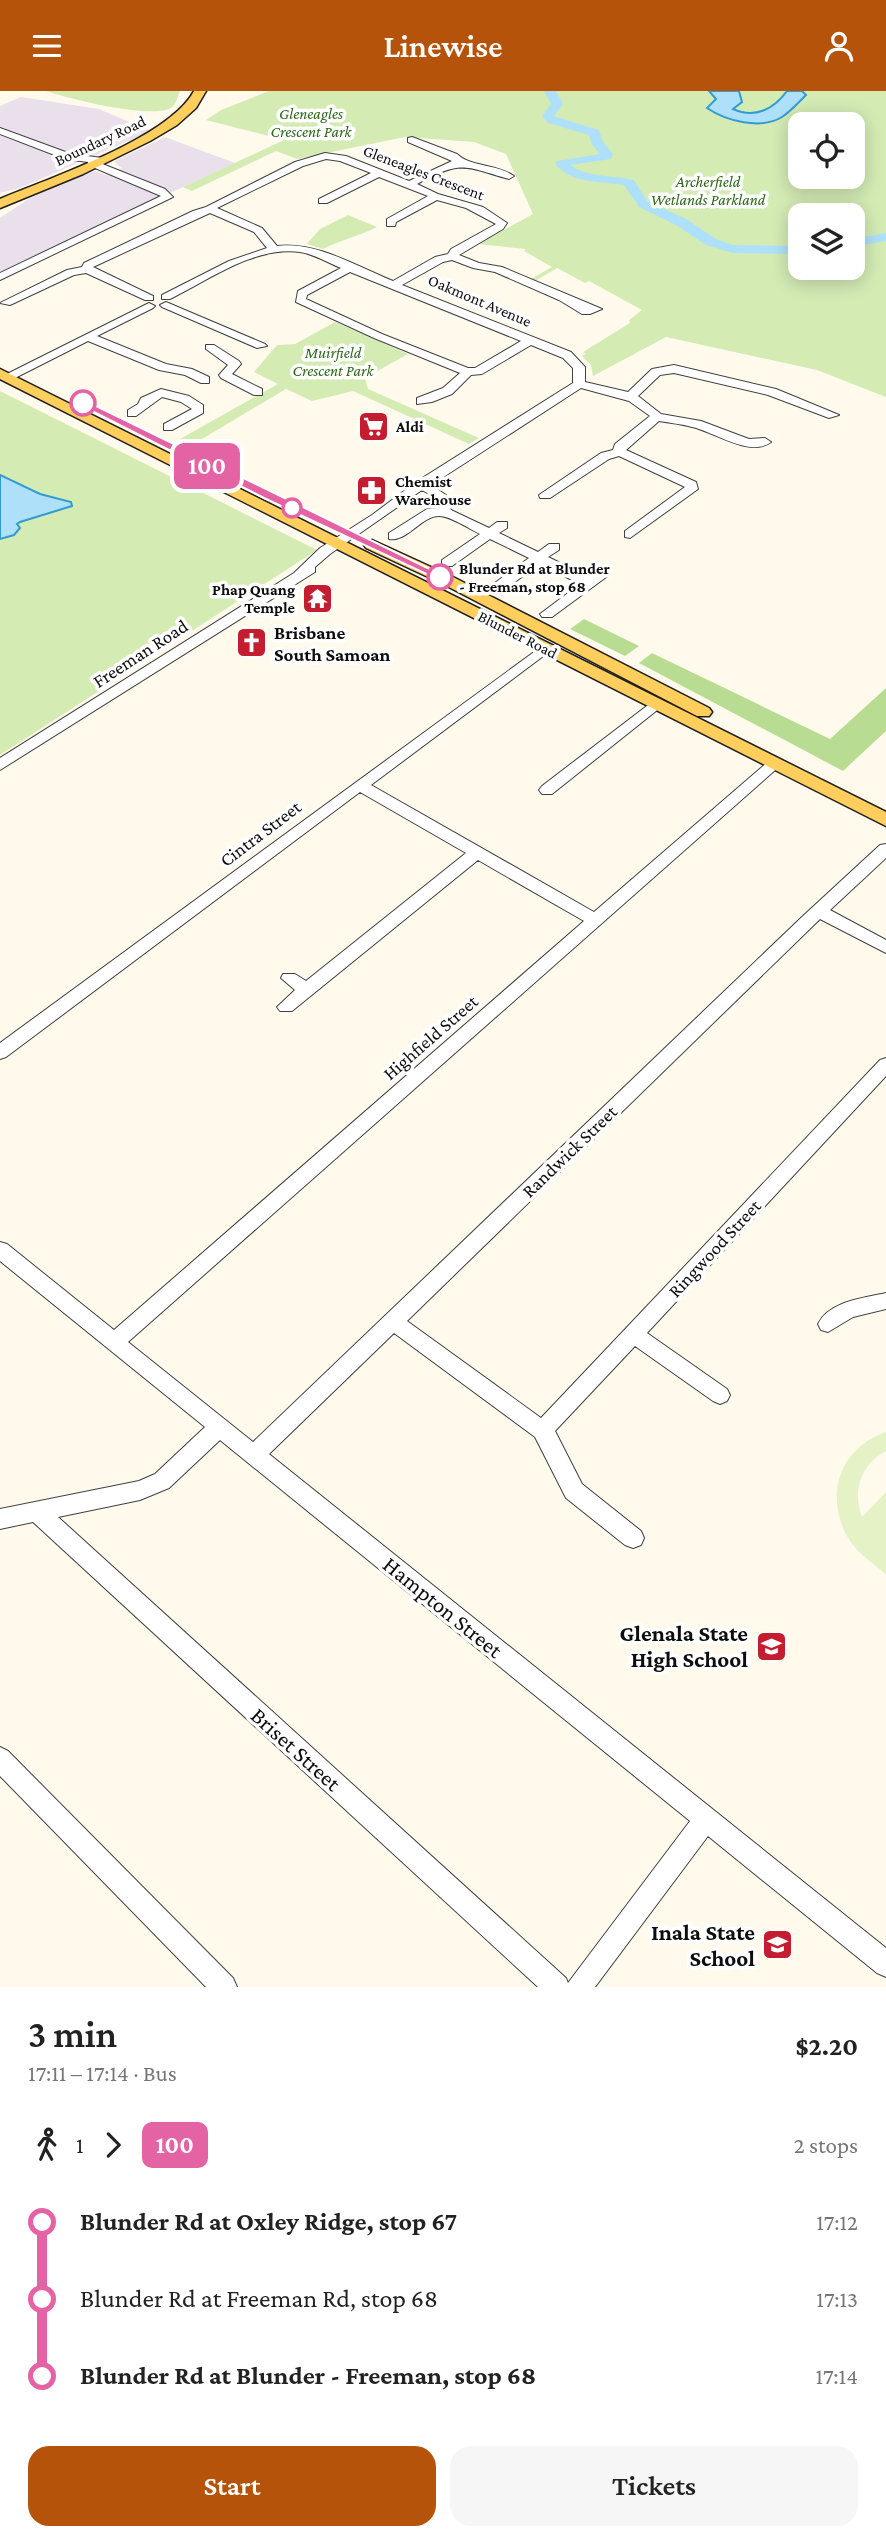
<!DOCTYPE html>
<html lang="en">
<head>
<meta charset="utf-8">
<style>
  :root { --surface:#fff; --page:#f6f6f6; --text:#222; --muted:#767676; --accent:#b45309 }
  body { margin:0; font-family:"Crimson Pro",serif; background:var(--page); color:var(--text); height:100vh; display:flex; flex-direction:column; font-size:26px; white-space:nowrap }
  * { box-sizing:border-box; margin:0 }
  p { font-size:23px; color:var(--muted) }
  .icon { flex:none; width:38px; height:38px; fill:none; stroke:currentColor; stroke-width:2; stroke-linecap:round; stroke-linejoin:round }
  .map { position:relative; height:1896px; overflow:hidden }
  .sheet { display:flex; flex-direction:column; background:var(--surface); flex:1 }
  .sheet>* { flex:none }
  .badge { padding:0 14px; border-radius:10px; font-size:24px; line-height:46px }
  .tools { position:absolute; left:788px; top:21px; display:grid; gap:14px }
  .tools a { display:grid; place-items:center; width:77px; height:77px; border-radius:14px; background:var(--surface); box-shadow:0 4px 18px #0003; font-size:35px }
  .map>.badge { position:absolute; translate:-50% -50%; box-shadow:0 0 0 4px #fff }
  .legs { display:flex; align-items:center; gap:10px; height:77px; padding:0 28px; font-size:23px }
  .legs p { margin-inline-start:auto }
  .overview { display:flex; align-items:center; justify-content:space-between; height:119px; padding:0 28px }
  h1 { font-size:38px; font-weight:600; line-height:52px }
  .action { display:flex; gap:14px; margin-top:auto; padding:14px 28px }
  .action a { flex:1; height:80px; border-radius:21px; background:var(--accent); color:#fff; font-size:28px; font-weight:600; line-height:80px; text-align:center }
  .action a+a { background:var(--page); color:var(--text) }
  ul { padding:0 28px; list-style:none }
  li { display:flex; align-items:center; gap:24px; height:77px; font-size:26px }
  li i { display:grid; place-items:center; width:10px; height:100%; margin:0 9px; background:currentColor }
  li i::after { content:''; width:18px; height:18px; margin:-9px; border:5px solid; border-radius:50%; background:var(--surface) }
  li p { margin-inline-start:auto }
  li:first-child i { background:linear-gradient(#0000 50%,currentColor 0) }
  li:last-child i { background:linear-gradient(currentColor 50%,#0000 0) }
  header { display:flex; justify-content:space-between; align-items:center; height:91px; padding:0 28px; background:var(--accent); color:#fff; font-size:32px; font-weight:600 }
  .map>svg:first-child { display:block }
  .industrial { fill:#eae0ec }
  .green { fill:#d4ebb4; fill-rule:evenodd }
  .forest { fill:#b8dd92 }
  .pitch { fill:#e5f2c6 }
  .water { fill:#aee1f9; stroke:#319cd4; stroke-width:2 }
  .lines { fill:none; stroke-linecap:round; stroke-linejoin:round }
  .river { fill:#aee1f9; fill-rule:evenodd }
  .minor-casing { stroke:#404040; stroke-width:2 }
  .major-casing { stroke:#1e1e1e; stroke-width:3 }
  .minor { fill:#fff; fill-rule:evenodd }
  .major { fill:#ffce5c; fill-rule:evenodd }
  .line-1 { fill:#e463a4; stroke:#fff; stroke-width:2 }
  .stop-1-dot { fill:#fff; stroke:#e463a4; stroke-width:3.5 }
  .labels { text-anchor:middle; stroke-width:7; stroke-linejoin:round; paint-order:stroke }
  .far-park-label { font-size:16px; font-style:italic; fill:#2e681a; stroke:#fff }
  .far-street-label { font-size:16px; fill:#0d0d0d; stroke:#fff }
  .far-poi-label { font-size:16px; font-weight:bold; fill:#0d0d0d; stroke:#fff; text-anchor:start }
  .far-stop-label { font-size:16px; font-weight:bold; fill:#0d0d0d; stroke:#fff; text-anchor:start }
  .poi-label { font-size:19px; font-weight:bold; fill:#0d0d0d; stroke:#fff; text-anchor:start }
  .street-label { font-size:19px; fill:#0d0d0d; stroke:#fff }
  .near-street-label { font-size:23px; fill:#0d0d0d; stroke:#fff }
  .near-poi-label { font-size:23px; font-weight:bold; fill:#0d0d0d; stroke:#fff; text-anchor:end }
</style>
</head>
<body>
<header><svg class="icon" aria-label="menu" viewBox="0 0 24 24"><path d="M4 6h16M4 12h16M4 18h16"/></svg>Linewise<svg class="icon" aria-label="person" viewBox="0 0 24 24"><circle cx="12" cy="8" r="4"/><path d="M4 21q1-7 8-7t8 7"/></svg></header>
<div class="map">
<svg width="886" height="1896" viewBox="0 0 886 1896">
  <rect width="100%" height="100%" fill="#fffaec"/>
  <!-- industrial -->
  <g class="industrial">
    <path d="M21,6l78,12 52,22 -131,57 -20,5v-87z"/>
    <path d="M165,46l70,26 -235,109v-54l30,-20 57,-25 8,-2 11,4 16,-7 -6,-4 -1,-3z"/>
  </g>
  <!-- green -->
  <g class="green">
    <path d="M46,0h134c-3,6 -4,15 -11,18 -23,9 -99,-10 -123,-18z"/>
    <path d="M269,0h617v306l-69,-27 -151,-33 -73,39 -2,-11 -9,-9 4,-2 -3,-2 47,-29 -1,-3 13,-10 -53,-29 -4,2 -28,-15 -22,13 -4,-2 21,-12 -28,-16 2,-2 -48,-5 55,-30 -27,-60 -32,-12 -69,-5 -108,22 -21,-8 -84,40 -9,-4 101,-47 -78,-20 15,-10zM800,33h52v53h-52zM800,124h52v53h-52z"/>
    <path d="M348,124l29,12c-18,9 -36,13 -54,22l-16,-5 13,-15z"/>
    <path d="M335,231l73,32 -43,24 3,11 111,49 -10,6 -116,-53 -41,10 -26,-12 -94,56 -12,-6 98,-55 -24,-12 23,-27 18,-1z"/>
    <path d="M0,300l317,159 -317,205z"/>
  </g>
  <!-- forest -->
  <g class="forest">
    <path d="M584,528l55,27 -14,10 -55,-27z"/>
    <path d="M652,562l178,86 56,-51v43l-43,40 -204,-108z"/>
  </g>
  <!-- pitch -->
  <path class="pitch" d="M886,1341v19c-25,13 -34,40 -24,66l24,-25v82c-14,-11 -30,-22 -39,-38 -22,-40 -8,-88 39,-104z"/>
  <!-- water -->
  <g class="water">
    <path d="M709,0h30l3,11 -9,7c22,10 41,0 54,-18h15l4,4c-6,6 -16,17 -24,22 -21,13 -56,4 -75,-9l9,-9z"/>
    <path d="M0,384l40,19 31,8 1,4 -52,16 -3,2 3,4 -6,7 -14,4z"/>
  </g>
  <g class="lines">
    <!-- river -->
    <g class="river">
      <path d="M544,0h12l7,13 -9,12 2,1 43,13 4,12 10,12 -2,5 -41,6c19,13 43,10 64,15l13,21 39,18 30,20 17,6 67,1v8l-68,-1 -26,-8 -30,-20 -37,-18 -15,-22c-24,-4 -52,-1 -69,-21l2,-3 43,-7 -9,-11 -2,-8 -41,-12 -6,-7 9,-12z"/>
      <path d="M886,142v8l-34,6v-8z"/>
    </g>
    <defs>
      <g id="minor">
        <path d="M0,37l71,26 32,4 1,2 -4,3 65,26 8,8 -173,83v-7l161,-77 -73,-31v-3l-23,-3 -65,-25z"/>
        <path d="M412,46l45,17c13,13 41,10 57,22l-5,3c-47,-13 -46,-19 -92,5l21,10 45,13 24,16 -4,6 -44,26 20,8 23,4 100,42 -12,5h-8l-23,-14 -64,-28 -22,-4 -21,-8 -9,2 -41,23 169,67 14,15v15l43,10 24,-23 22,-4 102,24 63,26 -10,3 -61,-23 -94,-22 -14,2 -22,21 23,18 40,7 48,18 16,-1 6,4c-21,16 -56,-10 -79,-15 -10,-3 -22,-4 -33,-6l-33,29 70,32 2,7 -68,49 -5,-1v-6l60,-44 -66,-31 -10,3 -59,39h-10l-1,-3 62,-42 12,-3 2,-6 35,-28 -21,-15 -48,-13 -150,97 15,10 5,15 38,18 8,-6h10v6l-8,5 39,19 11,-8h10v6l-11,7 41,20 10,-8h10v6l-57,42h-10l-2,-3 40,-30 -40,-20 -38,27h-10v-6l37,-27 -39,-19 -38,27h-10v-6l38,-26c-11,-5 -29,-18 -41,-18 -18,0 -31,26 -50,23v-6l38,-24 11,-1 -4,-11 -12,-7 -92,64 -15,13v5l-315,198v-12l294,-185 26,-25 52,-33 44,-33 157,-99v-15l-10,-10 -32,-13 -49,29 -11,1 -19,19 -20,8 -15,2v-6l26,-10 17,-15 -86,-35 -78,-36 2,-11 43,-23c-13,-5 -27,-14 -41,-16 -46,-6 -91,28 -130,47h-8v-4l67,-34 38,-13 -13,-16 -44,-19 -117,54 60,29v4h-8l-59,-27 -12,2 -64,30 -10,-2 67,-33 15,-3 2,-4 109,-52 13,-4 89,-45 30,-9 21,3 63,25 43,-20 -44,-19v-4zM326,68l14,2 31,12 -52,26v4h8l52,-26 49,19 -41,23v7h8l1,-4 41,-22 29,8 30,16 -45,25 -3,5 -13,3 -42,24c-35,-14 -77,-40 -116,-35l-15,-18 -45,-20 86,-42zM350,181l171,69 -46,27h-7l-86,-34 -76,-35 1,-4z"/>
        <path d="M166,211l99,42 2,2 -10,2 -95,-41 -2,-2z"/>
        <path d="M149,212l6,3 -2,2 -56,28 69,28 26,5 17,8v6h-8l-16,-8 -26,-5 -71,-29 -77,39 -10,-3z"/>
        <path d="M206,254h8l25,16 2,3 -9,10 30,15v6h-8l-33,-17 -2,-3 9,-10 -22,-16z"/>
        <path d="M161,298l28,7 14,9v8l-31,17h-8v-6l28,-15 -11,-7 -19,-5 -26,19h-8v-6l10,-6 3,-6z"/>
        <path d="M545,553l5,1v6l-179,134 223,127 175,-151h10l3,3 -654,578 125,100 550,-526 77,-71 6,-1v14l-56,52 56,30v13l-66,-34 -413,402 134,97 339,-358 6,-2v18l-239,257 80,56 3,6 -3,6 -7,3 -7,-3 -78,-55 -80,85 27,53 59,47 3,7 -3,7 -8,3 -8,-3 -59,-47 -31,-61 -141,-104 -125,121 617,494v29l-9,-4 -169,-137 -113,151h-57l-505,-465 -33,7v-20l139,-28 16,-7 50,-47 -205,-166v-19l7,2 107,86 470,-409 -106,-61 -186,151h-12l-3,-4 18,-17 -14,-12 2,-4h12l11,7 160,-128 -106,-61 -354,265 -6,2v-16zM220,1349l470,381 -122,162 -2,-5 -508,-461 82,-17 29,-12z"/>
        <path d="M656,608l5,2 2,3 -2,3 -109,87h-10l-3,-4 3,-4z"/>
        <path d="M886,1202v16l-33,8 -25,15 -7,-2 -3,-6c11,-23 46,-26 68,-31z"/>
        <path d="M0,1656l8,4 225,227 4,9h-31l-206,-211z"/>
      </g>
      <g id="major">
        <path d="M194,0h12l-10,17 -19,17 -27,16 -67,33 -83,34v-9c50,-21 169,-61 194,-108z"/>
        <path d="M0,278l886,443v14l-886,-447z"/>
        <path d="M372,449l83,38 254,130 3,4 -3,4h-12l-254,-132 -77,-36 -2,-3z"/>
      </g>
    </defs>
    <!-- minor casing -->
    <use href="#minor" class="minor-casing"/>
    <!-- major casing -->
    <use href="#major" class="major-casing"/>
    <!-- minor -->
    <use href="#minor" class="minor"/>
    <!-- major -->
    <use href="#major" class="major"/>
  </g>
  <!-- line-1 -->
  <path class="line-1" d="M80,310h6l360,176 -9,2 -173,-81 -184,-93z"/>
  <!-- icons -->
  <defs>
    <symbol id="supermarket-square" viewBox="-11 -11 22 22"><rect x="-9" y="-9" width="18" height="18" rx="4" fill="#c41d2f" stroke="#fff"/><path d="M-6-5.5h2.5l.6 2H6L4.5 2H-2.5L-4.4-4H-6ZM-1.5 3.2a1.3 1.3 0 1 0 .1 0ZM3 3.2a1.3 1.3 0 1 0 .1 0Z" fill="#fff"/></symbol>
    <symbol id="pharmacy-square" viewBox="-11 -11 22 22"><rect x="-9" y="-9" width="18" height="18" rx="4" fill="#c41d2f" stroke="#fff"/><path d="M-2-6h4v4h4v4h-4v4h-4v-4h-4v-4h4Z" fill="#fff"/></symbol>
    <symbol id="temple-square" viewBox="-11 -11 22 22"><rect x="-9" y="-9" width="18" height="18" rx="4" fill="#c41d2f" stroke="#fff"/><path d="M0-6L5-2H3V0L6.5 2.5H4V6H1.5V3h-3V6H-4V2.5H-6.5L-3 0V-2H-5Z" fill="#fff"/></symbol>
    <symbol id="church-square" viewBox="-11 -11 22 22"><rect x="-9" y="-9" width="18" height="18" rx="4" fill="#c41d2f" stroke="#fff"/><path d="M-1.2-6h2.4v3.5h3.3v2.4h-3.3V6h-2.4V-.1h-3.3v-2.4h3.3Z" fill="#fff"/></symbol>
    <symbol id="school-square" viewBox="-11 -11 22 22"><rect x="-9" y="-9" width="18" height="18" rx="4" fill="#c41d2f" stroke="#fff"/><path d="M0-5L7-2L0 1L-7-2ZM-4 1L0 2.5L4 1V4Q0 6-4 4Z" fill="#fff"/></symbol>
  </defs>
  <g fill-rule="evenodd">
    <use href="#supermarket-square" x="356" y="318" width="35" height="35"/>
    <use href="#pharmacy-square" x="354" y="382" width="35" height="35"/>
    <use href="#temple-square" x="300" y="490" width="35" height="35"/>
    <use href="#church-square" x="234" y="534" width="35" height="35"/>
    <use href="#school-square" x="754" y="1538" width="35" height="35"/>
    <use href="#school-square" x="760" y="1836" width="35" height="35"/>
  </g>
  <!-- markers -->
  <g class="stop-1-dot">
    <circle cx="83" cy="312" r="12"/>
    <circle cx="292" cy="417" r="9"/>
    <circle cx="440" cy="486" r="12"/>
  </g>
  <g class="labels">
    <!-- far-park labels -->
    <g class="far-park-label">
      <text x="311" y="28">Gleneagles<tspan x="311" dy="18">Crescent Park</tspan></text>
      <text x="708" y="96">Archerfield<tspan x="708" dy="18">Wetlands Parkland</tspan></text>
      <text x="333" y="267">Muirfield<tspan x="333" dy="18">Crescent Park</tspan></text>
    </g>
    <!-- far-street labels -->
    <g class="far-street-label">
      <text transform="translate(100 49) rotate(-25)" y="6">Boundary Road</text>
      <text transform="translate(424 81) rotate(21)" y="6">Gleneagles Crescent</text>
      <text transform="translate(480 209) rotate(23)" y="6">Oakmont Avenue</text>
      <text transform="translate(518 543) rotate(27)" y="6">Blunder Road</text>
    </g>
    <!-- far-poi labels -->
    <g class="far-poi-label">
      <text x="396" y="341">Aldi</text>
      <text x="395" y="396">Chemist<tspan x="395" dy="18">Warehouse</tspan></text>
      <text x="295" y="504" text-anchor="end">Phap Quang<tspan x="295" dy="18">Temple</tspan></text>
    </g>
    <!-- far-stop labels -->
    <g class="far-stop-label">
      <text x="459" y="483">Blunder Rd at Blunder<tspan x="459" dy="18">- Freeman, stop 68</tspan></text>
    </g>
    <!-- poi labels -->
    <g class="poi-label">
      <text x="274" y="548">Brisbane<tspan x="274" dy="22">South Samoan</tspan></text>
    </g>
    <!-- street labels -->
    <g class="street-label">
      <text transform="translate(140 562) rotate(-33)" y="7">Freeman Road</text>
      <text transform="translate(260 742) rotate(-37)" y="7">Cintra Street</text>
      <text transform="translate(430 946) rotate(-41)" y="7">Highfield Street</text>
      <text transform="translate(569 1060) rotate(-44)" y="7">Randwick Street</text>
      <text transform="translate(714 1157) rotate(-47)" y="7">Ringwood Street</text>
    </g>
    <!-- near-street labels -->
    <g class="near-street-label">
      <text transform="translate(443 1516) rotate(39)" y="8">Hampton Street</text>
      <text transform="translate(296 1658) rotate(42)" y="8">Briset Street</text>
    </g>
    <!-- near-poi labels -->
    <g class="near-poi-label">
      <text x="748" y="1550">Glenala State<tspan x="748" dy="26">High School</tspan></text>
      <text x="755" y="1849">Inala State<tspan x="755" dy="26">School</tspan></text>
    </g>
  </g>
</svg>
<div class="tools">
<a><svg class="icon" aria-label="locate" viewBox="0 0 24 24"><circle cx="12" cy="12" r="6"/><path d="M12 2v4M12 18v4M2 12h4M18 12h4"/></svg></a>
<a><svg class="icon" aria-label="layers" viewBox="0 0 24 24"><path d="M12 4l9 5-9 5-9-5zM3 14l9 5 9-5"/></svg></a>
</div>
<b class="badge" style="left:207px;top:375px;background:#e463a4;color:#fff">100</b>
</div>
<section class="sheet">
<div class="overview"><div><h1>3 min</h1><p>17:11 – 17:14 · Bus</p></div><b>$2.20</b></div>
<div class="legs"><svg class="icon" aria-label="walk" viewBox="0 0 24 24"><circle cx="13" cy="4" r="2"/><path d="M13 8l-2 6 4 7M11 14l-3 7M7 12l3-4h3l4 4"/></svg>1<svg class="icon" aria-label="forward" viewBox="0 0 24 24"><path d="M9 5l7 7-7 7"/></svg><b class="badge" style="background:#e463a4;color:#fff">100</b><p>2 stops</p></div>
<ul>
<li><i style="color:#e463a4"></i><b>Blunder Rd at Oxley Ridge, stop 67</b><p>17:12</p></li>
<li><i style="color:#e463a4"></i><span>Blunder Rd at Freeman Rd, stop 68</span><p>17:13</p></li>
<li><i style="color:#e463a4"></i><b>Blunder Rd at Blunder - Freeman, stop 68</b><p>17:14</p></li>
</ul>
<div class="action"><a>Start</a><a>Tickets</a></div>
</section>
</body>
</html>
